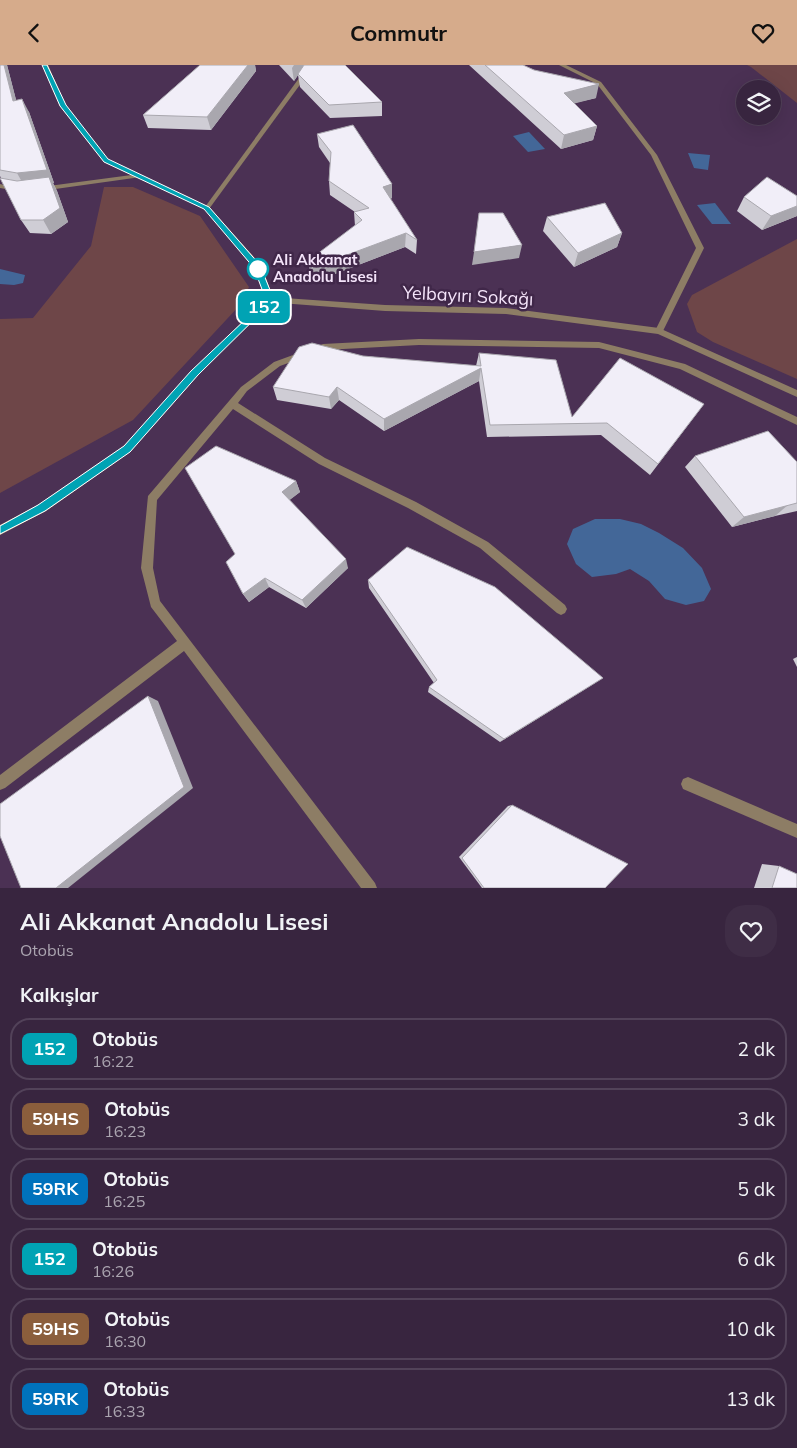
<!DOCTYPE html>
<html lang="tr">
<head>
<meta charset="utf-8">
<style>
  :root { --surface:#38253f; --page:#3f2d46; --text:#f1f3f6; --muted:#aba5b0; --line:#524259; --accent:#d6ab8b }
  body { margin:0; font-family:Mulish,sans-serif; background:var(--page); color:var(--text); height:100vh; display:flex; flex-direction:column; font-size:19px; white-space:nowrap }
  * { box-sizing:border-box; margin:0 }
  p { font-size:16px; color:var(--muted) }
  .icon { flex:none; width:28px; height:28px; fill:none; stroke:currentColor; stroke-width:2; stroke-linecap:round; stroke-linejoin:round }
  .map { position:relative; height:823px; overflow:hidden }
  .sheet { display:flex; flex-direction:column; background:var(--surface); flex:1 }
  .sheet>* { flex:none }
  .badge { padding:0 10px; border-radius:8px; font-size:18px; line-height:32px }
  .tools { position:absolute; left:736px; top:15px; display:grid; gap:10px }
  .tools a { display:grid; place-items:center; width:45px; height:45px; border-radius:50%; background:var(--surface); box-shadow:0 5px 20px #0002,0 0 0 1px var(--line); font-size:25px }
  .map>.badge { position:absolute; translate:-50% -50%; box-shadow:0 0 0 2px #fff }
  h2 { padding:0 20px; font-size:19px; line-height:45px }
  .round { display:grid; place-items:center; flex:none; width:52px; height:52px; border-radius:20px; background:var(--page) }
  .summary { display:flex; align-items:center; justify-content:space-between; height:85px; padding:0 20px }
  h1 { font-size:24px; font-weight:700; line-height:38px }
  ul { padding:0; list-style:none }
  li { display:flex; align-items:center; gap:15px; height:62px; margin:0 10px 8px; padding:0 10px; border:2px solid var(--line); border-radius:20px }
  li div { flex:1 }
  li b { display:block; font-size:19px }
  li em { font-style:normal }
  li .badge { min-width:55px; font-weight:700; text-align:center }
  header { display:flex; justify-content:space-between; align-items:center; height:65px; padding:0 20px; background:var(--accent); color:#111; font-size:22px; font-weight:700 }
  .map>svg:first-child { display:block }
  .green { fill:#6e4648 }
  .water { fill:#436798 }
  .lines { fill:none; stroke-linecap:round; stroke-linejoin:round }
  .lane { fill:#8d7d65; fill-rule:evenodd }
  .street { fill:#8d7d65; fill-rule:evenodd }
  .secondary { fill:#baa07a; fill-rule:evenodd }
  .wall { fill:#cfcdd5 }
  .shaded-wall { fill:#a9a7ae }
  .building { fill:#f1eef8; stroke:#a9a7ae }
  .line { fill:#00a3b4; stroke:#fff }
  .stop-dot { fill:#fff; stroke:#00a3b4; stroke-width:2.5 }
  .labels { text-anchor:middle; stroke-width:5; stroke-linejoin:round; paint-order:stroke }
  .far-stop-label { font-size:15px; font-weight:bold; fill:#f4e4fa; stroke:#402749; text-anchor:start }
  .street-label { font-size:18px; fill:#f4e4fa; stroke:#402749 }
</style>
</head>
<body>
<header><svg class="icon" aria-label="back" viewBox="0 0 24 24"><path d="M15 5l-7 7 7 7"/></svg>Commutr<svg class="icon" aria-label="heart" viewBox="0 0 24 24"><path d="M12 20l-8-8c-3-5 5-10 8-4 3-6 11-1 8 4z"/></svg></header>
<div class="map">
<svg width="797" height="823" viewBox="0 0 797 823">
  <rect width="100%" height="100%" fill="#4b3154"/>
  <!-- green -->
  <g class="green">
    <path d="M747,0h50v38l-46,-36z"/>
    <path d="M104,122h29l67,29 49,71 -9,18 -107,115 -133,73v-174l33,-1 58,-72z"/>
    <path d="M797,174v140l-84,-37 -16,-10 -10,-28 5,-9z"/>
  </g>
  <!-- water -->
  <g class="water">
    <path d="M529,67l16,17 -17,3 -15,-16z"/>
    <path d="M688,88l22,2 -2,15 -14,-2z"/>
    <path d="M715,138l16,21h-19l-15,-19z"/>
    <path d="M0,204l25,6 -2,8 -9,2 -14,-1z"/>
    <path d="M595,454h25l21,5 18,9 24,15 19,20 9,21 -7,12 -18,4 -21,-6 -16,-18 -19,-12 -14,5 -24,3 -16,-13 -9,-20 6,-15z"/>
  </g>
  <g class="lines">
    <!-- lane -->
    <g class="lane">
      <path d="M559,0h7l35,17 56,73 47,93 -42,85h-6l-1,-2 41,-83 -45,-93 -54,-71z"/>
      <path d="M419,274l180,3 86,22 112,53v8l-117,-56 -81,-21 -180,-3 -95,5 -44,16 -33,25 -9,12 87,55 91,44 72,40 77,63 2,4 -2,4 -4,2 -4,-2 -77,-65 -72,-40 -89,-44 -86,-55 -76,91 -4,68 7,33 215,282 2,5h-16l-177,-237 -179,137 -5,2v-15l177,-134 -26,-34 -10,-39 7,-72 93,-109 33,-25 49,-18z"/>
      <path d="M688,712l109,47v14l-114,-49 -2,-5 2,-5z"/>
    </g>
    <!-- street -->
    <g class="street">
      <path d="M305,5l5,1 -101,138h-4v-2z"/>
      <path d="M139,109l2,1v2l-100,14 -3,-2 3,-2z"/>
      <path d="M0,119l20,5 -3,2 -17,-3z"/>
      <path d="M270,232l115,8 121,3 153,20 138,62v7l-139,-63 -152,-20 -121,-3 -118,-9v-4z"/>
    </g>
    <!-- secondary -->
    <path class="secondary" d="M42,0h6l18,41 42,54 101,47 52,58 13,35 -76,75 -68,77 -84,59 -46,24v-10l38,-20 86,-59 68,-75 74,-72 -12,-31 -49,-59 -101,-47 -44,-56z"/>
  </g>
  <!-- wall -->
  <g class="wall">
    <path d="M0,0h7l9,35 13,12 25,71h-1l4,8 11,31 -17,12 -21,-1 -9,-13 -21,-44z"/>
    <path d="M200,0h55l1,6 -45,59 -63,-2 -5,-13z"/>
    <path d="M279,0h66l37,37v14l-52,2 -30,-31 -2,-12 -4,6z"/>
    <path d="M469,0h54l73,33 -22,5 23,23 -4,14 -32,9z"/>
    <path d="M317,69l75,64 -2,1 27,41 -1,14 -11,-7 -91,35 -4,-8 -2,-13 47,-35 -1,-14h1l-25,-17 -1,-14 1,-18 -11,-16z"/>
    <path d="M797,131v20l-35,14 -25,-19 7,-14z"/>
    <path d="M547,152l75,16 -5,14 -43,20 -31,-36z"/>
    <path d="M479,288l93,64 132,-13 -54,71 -49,-40 -114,2 -8,-56 -95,50 -45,-31 -8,9 -54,-9 -4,-13 90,-31 113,10z"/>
    <path d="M695,391l102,6v49l-22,5 -43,11 -47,-60z"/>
    <path d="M296,416l4,11 -11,8 59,68 -42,40 -37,-21 -20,15 -6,-8z"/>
    <path d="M368,515l227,103 -95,59 -72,-50 1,-5 5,-4 -65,-95z"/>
    <path d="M797,592v10l-4,-8z"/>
    <path d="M512,740l93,83h-123l-23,-31 49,-51z"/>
    <path d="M762,799l17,2 18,22h-43z"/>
  </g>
  <!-- shaded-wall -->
  <g class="shaded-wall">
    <path d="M4,0h3l13,50 -7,-14z"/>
    <path d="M248,0h7l1,6 -45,59 -4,-13z"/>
    <path d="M294,0h9v3l-9,13 -2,-13z"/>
    <path d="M599,19l-3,14 -35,9 3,-14z"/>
    <path d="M22,34l7,13 25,71h-1l4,8 11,31 -17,12 -34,-61z"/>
    <path d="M597,61l-4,14 -32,9 3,-14z"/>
    <path d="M392,119v14l-9,3v-14z"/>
    <path d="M797,141v10l-35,14 9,-14z"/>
    <path d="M406,168l-1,14 -91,35 -2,-14z"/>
    <path d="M622,168l-5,14 -43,20 4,-14z"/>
    <path d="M522,180l-3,13 -47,7 2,-13z"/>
    <path d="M481,303l-2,13 -95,50v-12z"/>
    <path d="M337,322l2,13 -8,9 -2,-12z"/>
    <path d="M296,416l4,11 -14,11 -4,-11z"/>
    <path d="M788,440l-13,11 -43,11 12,-10z"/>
    <path d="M346,494l2,9 -42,40 -4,-8z"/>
    <path d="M265,513l4,9 -20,15 -6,-8z"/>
    <path d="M603,613l-8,5 -95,59 4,-3z"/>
    <path d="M148,631l10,5 35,87 -125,100h-12z"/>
  </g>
  <!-- building -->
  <g class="building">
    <path d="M0,0h4l9,36 9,-2 25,71 -30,3 -17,-3z"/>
    <path d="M200,0h48l-41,52 -64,-2z"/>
    <path d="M304,0h41l37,37 -53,3 -31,-31z"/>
    <path d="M485,0h38l11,5 65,14 -35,9 33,33 -33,9z"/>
    <path d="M353,60l39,59 -9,3 34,53 -11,-7 -94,35 -4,-7 54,-41 -8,-8 15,-4 -40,-27 2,-29 -14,-18z"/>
    <path d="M49,112l11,31 -17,12h-22l-21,-42 17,3z"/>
    <path d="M767,112l30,19v10l-26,10 -27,-19z"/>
    <path d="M605,138l17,30 -44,20 -31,-36z"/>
    <path d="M479,148h24l19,32 -48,7z"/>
    <path d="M312,278l51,13 118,10 -2,-13 77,7 16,57 48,-59 84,46 -46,60 -51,-41 -117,2 -9,-57 -97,51 -47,-32 -8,10 -56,-10 26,-40z"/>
    <path d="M768,366l29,31v41l-53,14 -49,-61z"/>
    <path d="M216,381l80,35 -14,11 64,67 -44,41 -37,-22 -22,16 -17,-32 9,-8 -50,-86z"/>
    <path d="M407,482l88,40 108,91 -99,61 -75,-52 8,-7 -69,-100z"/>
    <path d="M148,631l36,91 -128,101h-35l-21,-52v-32z"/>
    <path d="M512,740l116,59 -23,24h-121l-22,-30z"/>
    <path d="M779,801l18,8v14h-25z"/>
  </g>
  <!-- line -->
  <path class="line" d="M42,0h5l19,40 42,54 101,48 51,58 14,35 -76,75 -68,77 -85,59 -45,23v-8l38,-21 86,-59 67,-75 75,-71 -12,-32 -50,-59 -100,-47 -44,-56z"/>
  <!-- markers -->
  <circle class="stop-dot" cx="258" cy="204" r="10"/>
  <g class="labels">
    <!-- far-stop labels -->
    <g class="far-stop-label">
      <text x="273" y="200">Ali Akkanat<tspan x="273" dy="17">Anadolu Lisesi</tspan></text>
    </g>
    <!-- street labels -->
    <g class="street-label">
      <text transform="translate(468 231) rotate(3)" y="6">Yelbayırı Sokağı</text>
    </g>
  </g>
</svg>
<div class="tools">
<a><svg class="icon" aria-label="layers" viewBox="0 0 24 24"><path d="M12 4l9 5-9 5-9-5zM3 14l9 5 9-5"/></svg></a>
</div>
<b class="badge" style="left:264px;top:242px;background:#00a3b4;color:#fff">152</b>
</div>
<section class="sheet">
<div class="summary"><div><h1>Ali Akkanat Anadolu Lisesi</h1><p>Otobüs</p></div><a class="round"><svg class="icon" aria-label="heart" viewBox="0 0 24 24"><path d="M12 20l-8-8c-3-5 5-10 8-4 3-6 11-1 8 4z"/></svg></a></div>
<h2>Kalkışlar</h2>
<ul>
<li><span class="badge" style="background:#00a3b4;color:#fff">152</span><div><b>Otobüs</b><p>16:22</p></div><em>2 dk</em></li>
<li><span class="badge" style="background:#8b5e3c;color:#fff">59HS</span><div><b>Otobüs</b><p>16:23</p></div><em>3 dk</em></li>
<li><span class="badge" style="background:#0072bc;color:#fff">59RK</span><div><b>Otobüs</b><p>16:25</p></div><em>5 dk</em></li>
<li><span class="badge" style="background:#00a3b4;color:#fff">152</span><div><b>Otobüs</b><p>16:26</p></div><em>6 dk</em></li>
<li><span class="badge" style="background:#8b5e3c;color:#fff">59HS</span><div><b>Otobüs</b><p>16:30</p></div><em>10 dk</em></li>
<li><span class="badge" style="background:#0072bc;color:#fff">59RK</span><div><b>Otobüs</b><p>16:33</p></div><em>13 dk</em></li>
</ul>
</section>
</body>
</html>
